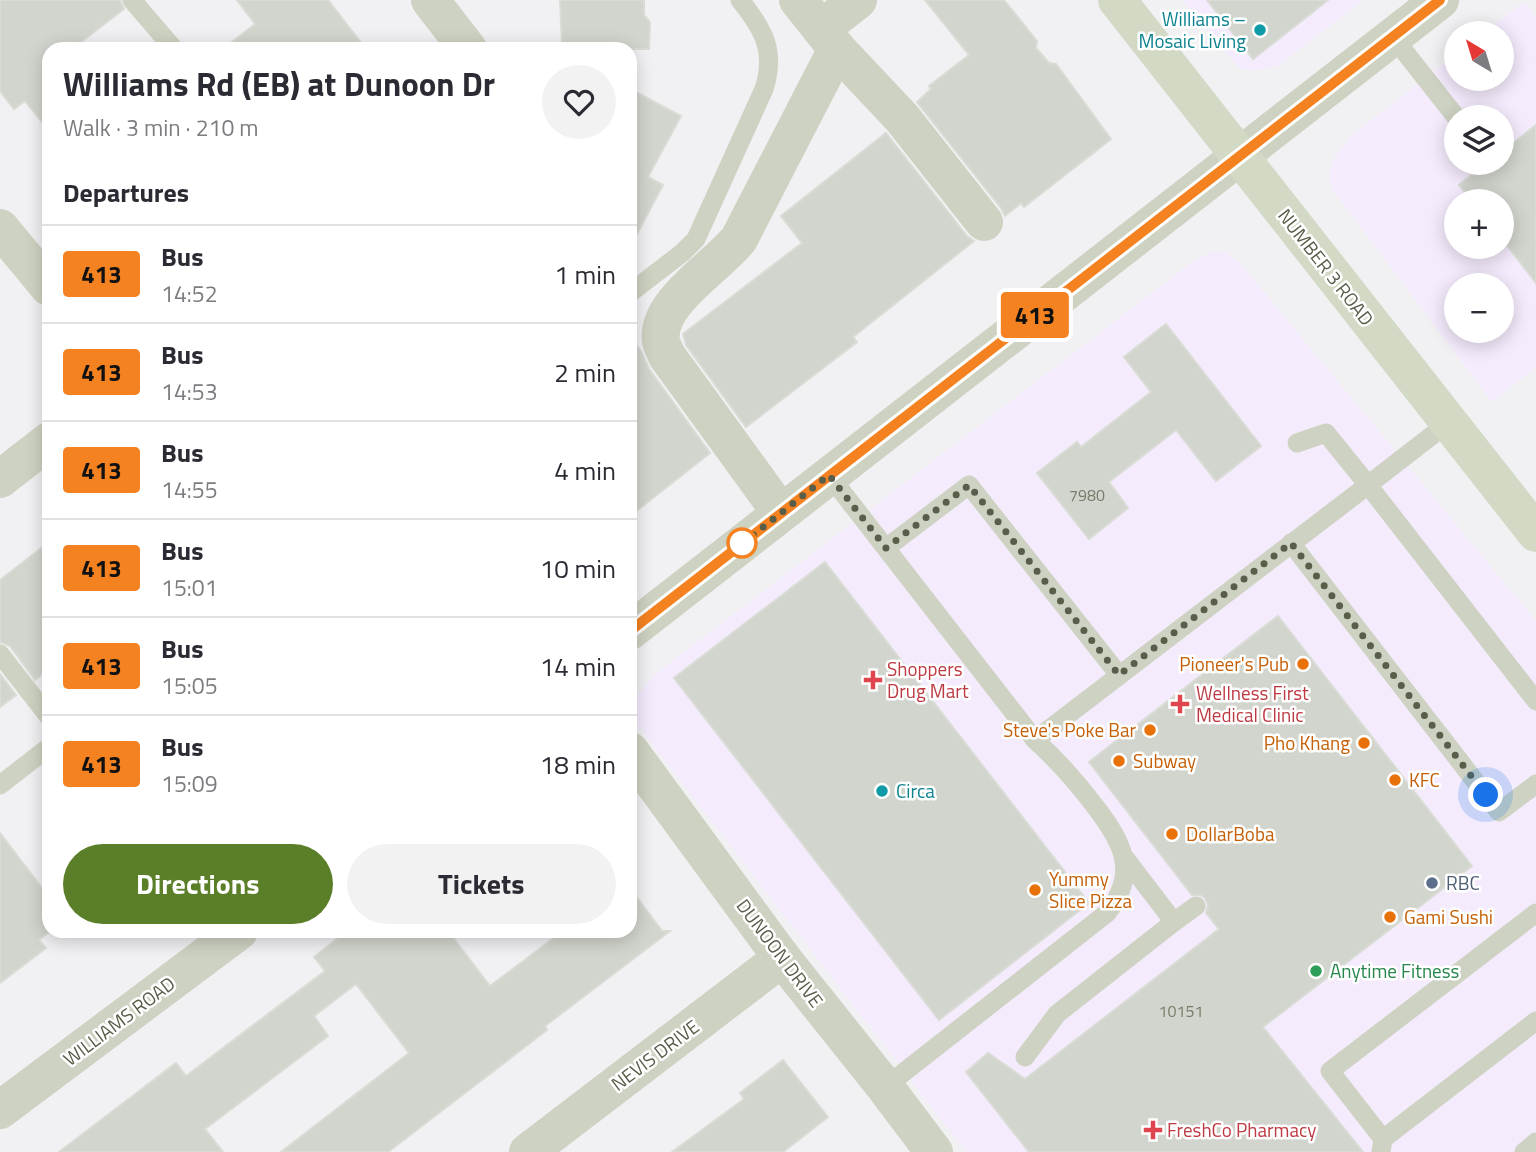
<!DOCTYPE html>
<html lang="en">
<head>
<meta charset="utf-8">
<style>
  :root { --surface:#fff; --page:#f2f2f3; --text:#2b2b33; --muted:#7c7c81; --line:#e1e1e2; --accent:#5b7e28 }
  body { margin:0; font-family:"Titillium Web",sans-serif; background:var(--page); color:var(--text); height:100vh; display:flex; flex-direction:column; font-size:26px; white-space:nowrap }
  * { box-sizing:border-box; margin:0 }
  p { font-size:23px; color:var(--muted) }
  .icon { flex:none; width:38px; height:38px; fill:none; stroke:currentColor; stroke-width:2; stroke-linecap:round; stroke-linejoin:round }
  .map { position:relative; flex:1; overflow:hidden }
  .details { position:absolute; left:42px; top:42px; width:595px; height:896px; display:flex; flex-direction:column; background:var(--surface); border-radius:21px; box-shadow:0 4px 18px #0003 }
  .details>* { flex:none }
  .badge { padding:0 14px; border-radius:5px; font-size:24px; line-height:46px }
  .needle { width:46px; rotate:322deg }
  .buttons { position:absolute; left:1444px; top:21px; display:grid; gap:14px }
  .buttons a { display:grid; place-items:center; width:70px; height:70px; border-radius:50%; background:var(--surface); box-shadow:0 4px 18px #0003; font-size:35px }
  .you { position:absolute; width:35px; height:35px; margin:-18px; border:5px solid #fff; border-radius:50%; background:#1a73e8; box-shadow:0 0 0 10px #1a73e833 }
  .map>.badge { position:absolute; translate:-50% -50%; box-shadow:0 0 0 4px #fff }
  h2 { padding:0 21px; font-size:26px; line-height:63px }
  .round { display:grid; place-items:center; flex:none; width:74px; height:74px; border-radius:37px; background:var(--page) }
  .headline { display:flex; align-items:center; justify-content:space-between; height:119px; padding:0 21px }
  h1 { font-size:33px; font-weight:700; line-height:52px }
  .button { display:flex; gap:14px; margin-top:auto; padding:14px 21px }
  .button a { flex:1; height:80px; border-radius:42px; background:var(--accent); color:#fff; font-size:28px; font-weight:700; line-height:80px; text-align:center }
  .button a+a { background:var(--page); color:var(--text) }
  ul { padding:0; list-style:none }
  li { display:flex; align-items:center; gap:21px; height:98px; padding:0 21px; border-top:2px solid var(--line) }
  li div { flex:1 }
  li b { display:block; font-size:26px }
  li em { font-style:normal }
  li .badge { min-width:77px; font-weight:700; text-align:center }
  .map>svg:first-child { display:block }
  .commercial { fill:#f4ebfc; fill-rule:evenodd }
  .building { fill:#d2d5cd; stroke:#d8dcd5; stroke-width:2 }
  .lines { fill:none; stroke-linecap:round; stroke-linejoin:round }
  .service { stroke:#ced2c2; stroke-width:19 }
  .minor { stroke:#ced2c2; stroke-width:38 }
  .tertiary { stroke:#ced2c2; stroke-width:38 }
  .secondary { stroke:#d2d9c4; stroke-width:38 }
  .line-casing { stroke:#fff; stroke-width:16 }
  .line { stroke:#f58220; stroke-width:10 }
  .walk { stroke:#585e49; stroke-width:7; stroke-dasharray:0 12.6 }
  .culture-dot { fill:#0f9aa8; stroke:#fff; stroke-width:2.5 }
  .stop-dot { fill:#fff; stroke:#f58220; stroke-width:3.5 }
  .food-dot { fill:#e8710a; stroke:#fff; stroke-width:2.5 }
  .health-dot { fill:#e0444e; stroke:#fff; stroke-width:2.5 }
  .service-dot { fill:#5c6f8a; stroke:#fff; stroke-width:2.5 }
  .leisure-dot { fill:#2e9e5b; stroke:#fff; stroke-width:2.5 }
  .labels { text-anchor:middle; stroke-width:5; stroke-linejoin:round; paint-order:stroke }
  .number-label { font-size:16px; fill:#767c6a }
  .culture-label { font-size:19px; fill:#0d838f; stroke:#fff; text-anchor:end }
  .street-label { font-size:19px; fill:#585e49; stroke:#fff }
  .food-label { font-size:19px; fill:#c56008; stroke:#fff; text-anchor:start }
  .health-label { font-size:19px; fill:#be3a42; stroke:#fff; text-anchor:start }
  .service-label { font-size:19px; fill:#4e5e75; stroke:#fff; text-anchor:start }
  .leisure-label { font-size:19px; fill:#27864d; stroke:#fff; text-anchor:start }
</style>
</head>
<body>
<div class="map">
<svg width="1536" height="1152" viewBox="0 0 1536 1152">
  <rect width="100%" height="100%" fill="#f1f1f3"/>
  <!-- commercial -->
  <g class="commercial">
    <path d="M1183,0h180l-85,66 -26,5 -13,-3z"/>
    <path d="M1524,2l12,16v349l-44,35 -152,-202 -8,-11 -3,-14 4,-15 17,-23 106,-83v25h46v-46h-19zM1456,117h46v46h-46zM1456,201h46v46h-46zM1456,285h46v46h-46z"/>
    <path d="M1211,252l16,1 13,10 296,358v531h-570l-336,-437v-12l27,-30 534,-410z"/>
  </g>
  <!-- building -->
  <g class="building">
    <path d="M0,0h120l4,9 -52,40h-23v82l-24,-30 -11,8 -14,-18z"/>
    <path d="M237,0h91l38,49h-143l32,-25z"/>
    <path d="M560,0h84v15l6,7 -1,27h-85v-4h-2z"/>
    <path d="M925,0h79l33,41 -1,7 13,15 7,1 55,75 -87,68 -3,-4 -16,13 -4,-8 -84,-106 14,-13 -2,-3 40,-31z"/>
    <path d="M1207,0h121l-75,59z"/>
    <path d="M630,89l51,27 -33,61 15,8 -33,62z"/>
    <path d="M1536,125v158l-34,-44v-38h-30l-13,-16 28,-22h15v-11z"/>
    <path d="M886,133l81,103 7,5 -121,96 4,5 -111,85 -60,-82 -3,-11 119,-91 -21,-27z"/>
    <path d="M1166,324l95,122 -45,35 -40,-51 -67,52 19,26 -39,31 -52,-66 40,-31 4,5 70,-55 -27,-35z"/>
    <path d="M630,337l11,14 8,18 61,84 -80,63z"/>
    <path d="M49,542v127l-14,11 -25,-34 -10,-4v-62z"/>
    <path d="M825,562l264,341 -150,117 -265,-342z"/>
    <path d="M1278,616l194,250 -209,161 100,125h-334l-63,-80 22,-19 37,26 194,-150 -13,-16 2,-8 -3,-7 -5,-3h-8l-103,-133z"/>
    <path d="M0,674l16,21 -16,12z"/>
    <path d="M0,833l49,64v35l-10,8 7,8 -46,35z"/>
    <path d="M630,888l32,43h8l-125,95 2,4 -159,122h-107l128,-99 -53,-69 -42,32 14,20 -123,93 18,23h-164l117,-89 10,13 139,-105 -11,-14 33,-26h101l42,55 73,-55h67z"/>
    <path d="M783,1060l45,57 -45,35h-111l72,-53 -4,-6z"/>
  </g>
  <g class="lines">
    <!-- service -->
    <g class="service">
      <path d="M132,0l42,49"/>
      <path d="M1393,37l63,80"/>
      <path d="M630,293l52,-40 14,-14 68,-150c12,-38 0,-59 -24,-89"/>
      <path d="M1297,443l29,-10 42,52 80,-62"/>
      <path d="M829,475l206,265c22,20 41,41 59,65 28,36 46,67 13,108l-222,174"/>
      <path d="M1291,543l208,269 37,-28"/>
      <path d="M886,548l83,-63 150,190"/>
      <path d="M0,654l49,63"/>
      <path d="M1035,740l333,-255 168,216"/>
      <path d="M0,785l49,-38"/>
      <path d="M1174,922l22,-16"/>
      <path d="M1025,1057l32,-43 117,-92 -49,-64"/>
      <path d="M1383,1139l153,-118"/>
      <path d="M1381,1152l2,-13 -53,-68 206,-158"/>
      <path d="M1524,1152l12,-10"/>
    </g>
    <!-- minor -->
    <g class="minor">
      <path d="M430,0l38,49"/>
      <path d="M798,0l39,49 65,69 82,104"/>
      <path d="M821,29l37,-29"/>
      <path d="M0,228l49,59"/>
      <path d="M0,479l49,-38"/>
      <path d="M781,513l-114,-157c-2,-5 -5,-10 -6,-15 -6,-38 57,-75 78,-102l98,-190"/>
      <path d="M630,751l152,207 103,129 49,65"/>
      <path d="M528,1152l254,-194"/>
    </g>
    <!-- tertiary -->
    <g class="tertiary">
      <path d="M630,631l810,-631"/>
      <path d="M0,1110l239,-179"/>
    </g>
    <!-- secondary -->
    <path class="secondary" d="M1117,0l419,533"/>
  </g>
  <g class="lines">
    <defs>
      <path id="line" d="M630,631l810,-631"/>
    </defs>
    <!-- line casing -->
    <use href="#line" class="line-casing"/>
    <!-- line -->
    <use href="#line" class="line"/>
    <!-- walk -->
    <path class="walk" d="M742,543l-4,4 91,-72 57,73 83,-63 150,190 172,-132 195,252"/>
  </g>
  <!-- markers -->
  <g class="culture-dot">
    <circle cx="1260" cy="30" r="7"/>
    <circle cx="882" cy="791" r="7"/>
  </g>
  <circle class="stop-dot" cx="742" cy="543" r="14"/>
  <g class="food-dot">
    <circle cx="1303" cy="664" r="7"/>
    <circle cx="1150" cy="730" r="7"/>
    <circle cx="1364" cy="743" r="7"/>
    <circle cx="1119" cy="761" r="7"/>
    <circle cx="1395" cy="780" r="7"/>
    <circle cx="1172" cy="834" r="7"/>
    <circle cx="1035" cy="890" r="7"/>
    <circle cx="1390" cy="917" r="7"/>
  </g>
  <g class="health-dot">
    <path d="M869.5 669.5h7v7h7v7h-7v7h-7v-7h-7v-7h7z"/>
    <path d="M1176.5 693.5h7v7h7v7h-7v7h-7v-7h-7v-7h7z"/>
    <path d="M1149.5 1119.5h7v7h7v7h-7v7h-7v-7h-7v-7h7z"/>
  </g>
  <circle class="service-dot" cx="1432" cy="883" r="7"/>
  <circle class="leisure-dot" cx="1316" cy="971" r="7"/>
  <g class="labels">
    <!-- number labels -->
    <g class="number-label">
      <text x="1087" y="501">7980</text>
      <text x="1181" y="1017">10151</text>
    </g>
    <!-- culture labels -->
    <g class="culture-label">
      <text x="1246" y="26">Williams –<tspan x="1246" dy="22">Mosaic Living</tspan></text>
      <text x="896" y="798" text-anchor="start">Circa</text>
    </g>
    <!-- street labels -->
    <g class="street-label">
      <text transform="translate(1326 267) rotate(52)" y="7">NUMBER 3 ROAD</text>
      <text transform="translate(780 953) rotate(53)" y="7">DUNOON DRIVE</text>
      <text transform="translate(119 1021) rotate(-37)" y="7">WILLIAMS ROAD</text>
      <text transform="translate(655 1055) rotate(-37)" y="7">NEVIS DRIVE</text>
    </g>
    <!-- food labels -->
    <g class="food-label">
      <text x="1289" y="671" text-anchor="end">Pioneer's Pub</text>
      <text x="1136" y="737" text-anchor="end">Steve's Poke Bar</text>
      <text x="1350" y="750" text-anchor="end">Pho Khang</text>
      <text x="1133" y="768">Subway</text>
      <text x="1409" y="787">KFC</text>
      <text x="1186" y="841">DollarBoba</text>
      <text x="1049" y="886">Yummy<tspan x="1049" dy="22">Slice Pizza</tspan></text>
      <text x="1404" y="924">Gami Sushi</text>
    </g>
    <!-- health labels -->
    <g class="health-label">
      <text x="887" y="676">Shoppers<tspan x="887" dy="22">Drug Mart</tspan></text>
      <text x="1196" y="700">Wellness First<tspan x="1196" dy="22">Medical Clinic</tspan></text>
      <text x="1167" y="1137">FreshCo Pharmacy</text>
    </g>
    <!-- service labels -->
    <g class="service-label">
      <text x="1446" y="890">RBC</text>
    </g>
    <!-- leisure labels -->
    <g class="leisure-label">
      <text x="1330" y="978">Anytime Fitness</text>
    </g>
  </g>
</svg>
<div class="buttons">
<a><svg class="needle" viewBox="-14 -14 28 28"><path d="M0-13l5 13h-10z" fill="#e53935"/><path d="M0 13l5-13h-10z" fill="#7c7c81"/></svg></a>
<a><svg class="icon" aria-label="layers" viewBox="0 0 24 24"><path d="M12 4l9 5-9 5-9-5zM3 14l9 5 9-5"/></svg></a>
<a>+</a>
<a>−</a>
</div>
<div class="you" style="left:1486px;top:795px"></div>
<b class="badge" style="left:1035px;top:315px;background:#f58220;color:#111">413</b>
<section class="details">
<div class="headline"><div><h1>Williams Rd (EB) at Dunoon Dr</h1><p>Walk · 3 min · 210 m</p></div><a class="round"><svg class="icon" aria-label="heart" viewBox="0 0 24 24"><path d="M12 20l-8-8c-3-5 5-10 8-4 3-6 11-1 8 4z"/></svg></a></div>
<h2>Departures</h2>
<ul>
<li><span class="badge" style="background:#f58220;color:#111">413</span><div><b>Bus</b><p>14:52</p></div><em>1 min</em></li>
<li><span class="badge" style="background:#f58220;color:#111">413</span><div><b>Bus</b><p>14:53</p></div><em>2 min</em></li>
<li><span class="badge" style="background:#f58220;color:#111">413</span><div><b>Bus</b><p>14:55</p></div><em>4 min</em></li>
<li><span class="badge" style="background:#f58220;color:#111">413</span><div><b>Bus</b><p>15:01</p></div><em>10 min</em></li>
<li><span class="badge" style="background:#f58220;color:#111">413</span><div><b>Bus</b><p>15:05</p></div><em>14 min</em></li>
<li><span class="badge" style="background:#f58220;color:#111">413</span><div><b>Bus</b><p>15:09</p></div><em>18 min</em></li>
</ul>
<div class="button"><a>Directions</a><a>Tickets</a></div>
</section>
</div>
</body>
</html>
